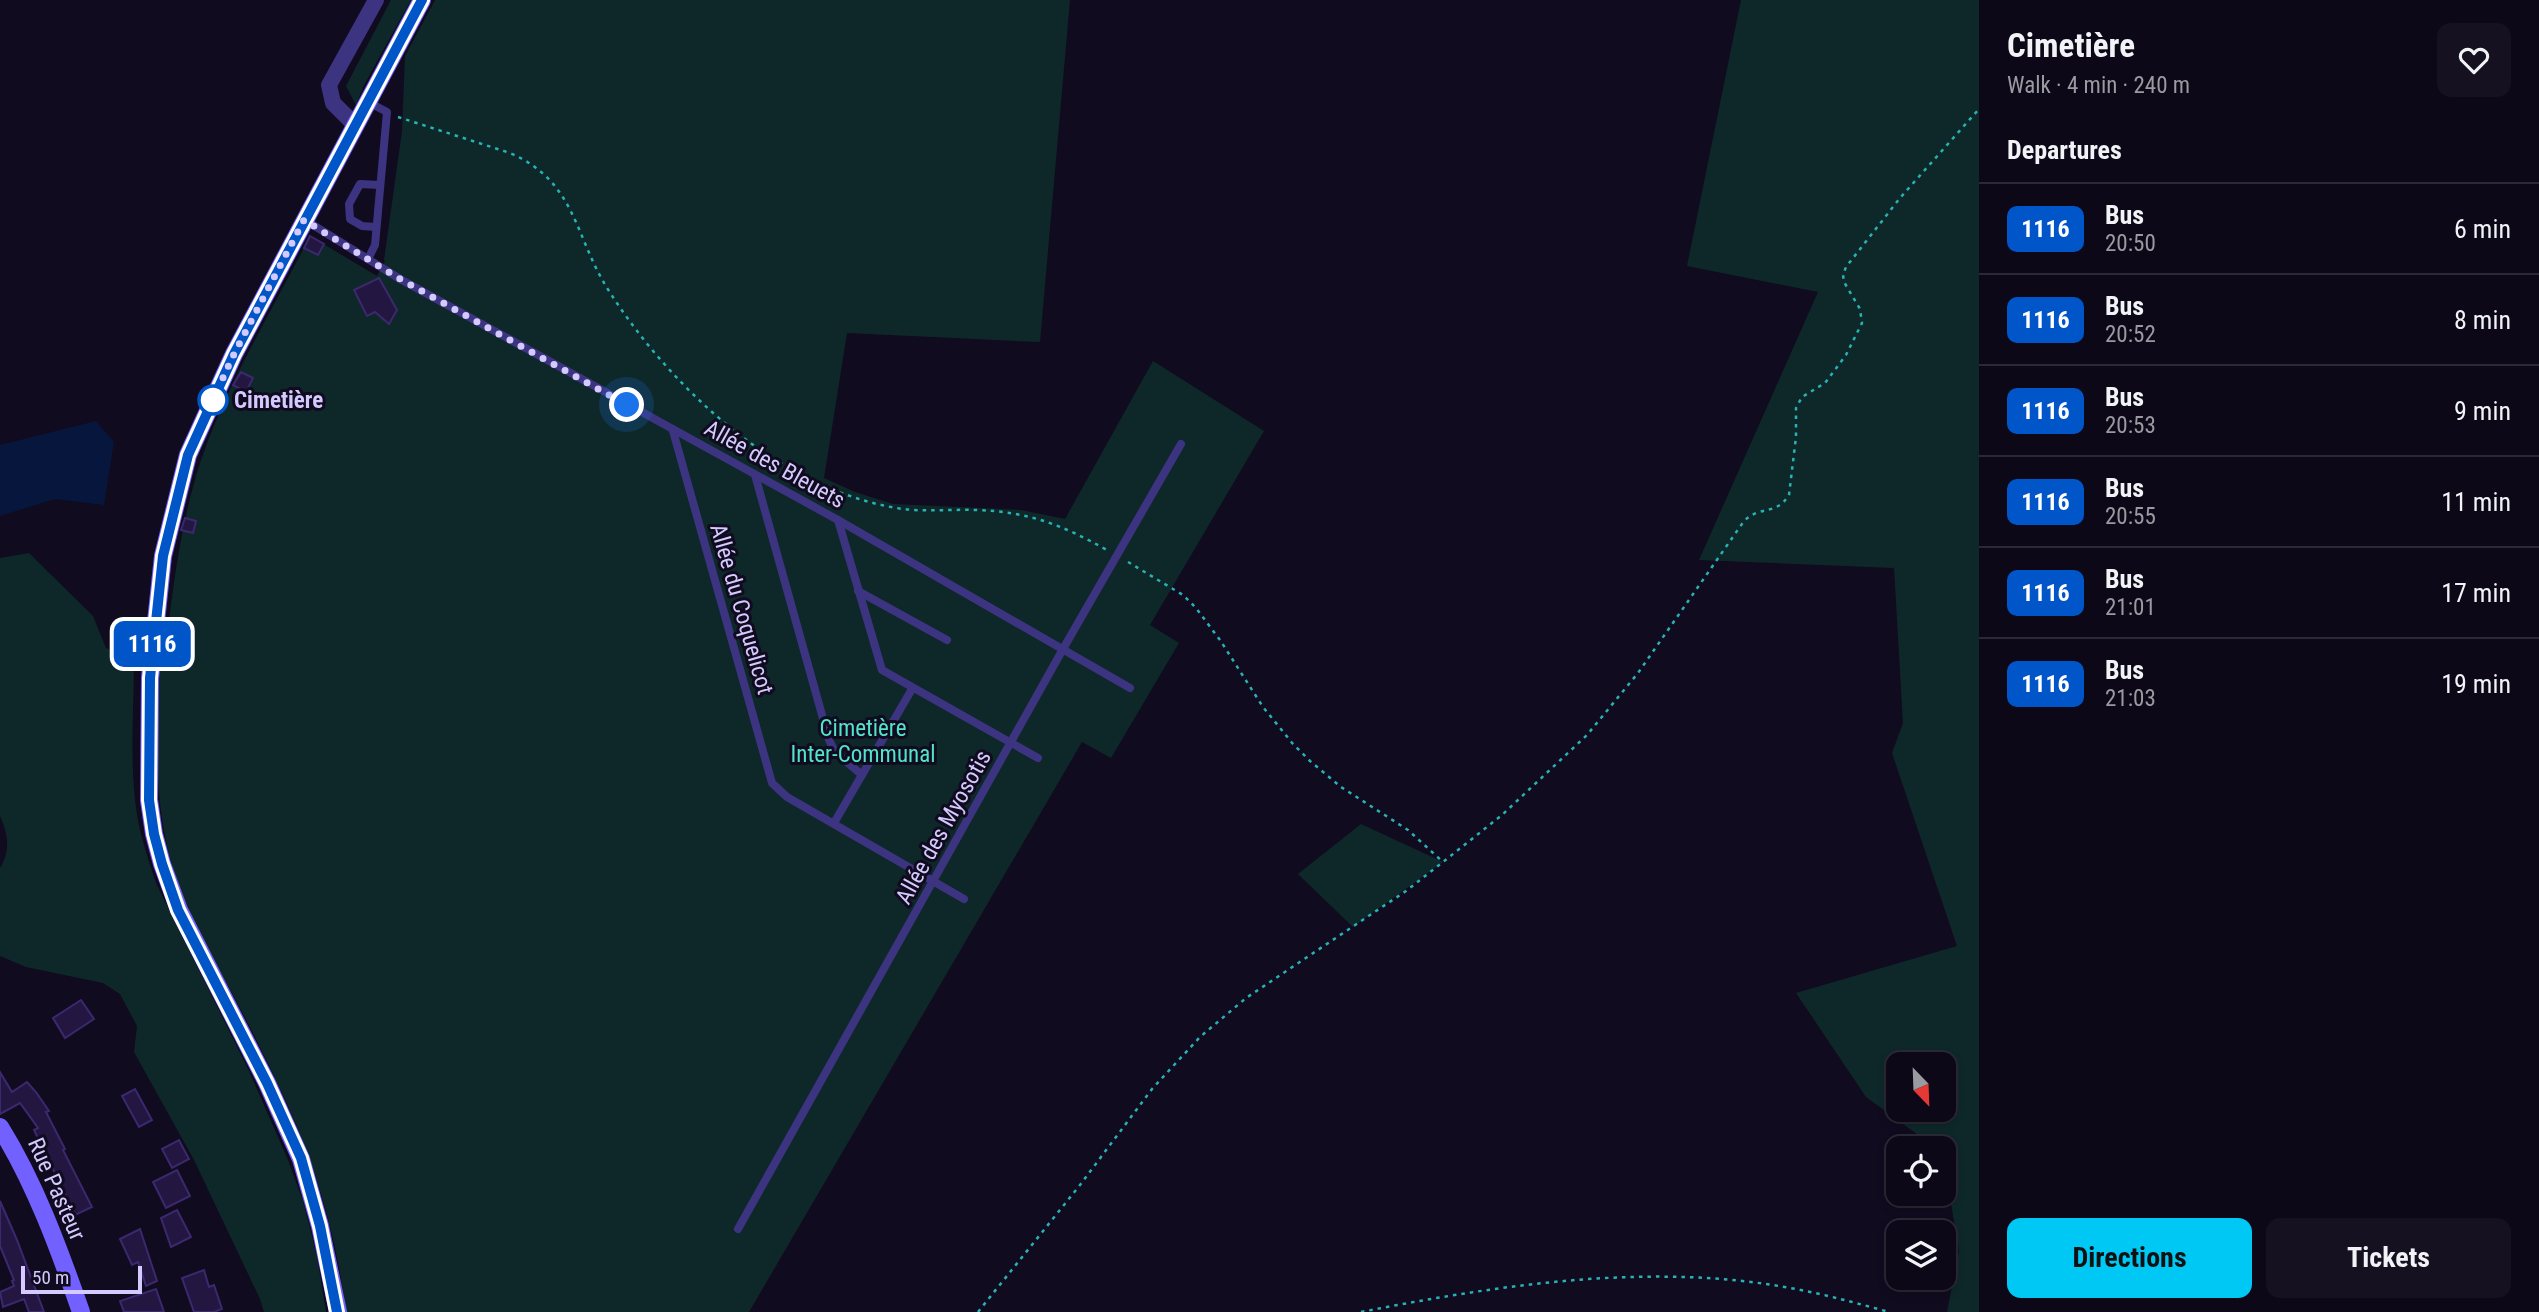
<!DOCTYPE html>
<html lang="en">
<head>
<meta charset="utf-8">
<style>
  :root { --surface:#0c0817; --page:#151120; --text:#f1f3f6; --muted:#9a9aa1; --line:#2c2936; --accent:#00c8f5 }
  body { margin:0; font-family:"Roboto Condensed",sans-serif; background:var(--page); color:var(--text); height:100vh; display:flex; flex-direction:column; font-size:26px; white-space:nowrap }
  * { box-sizing:border-box; margin:0 }
  p { font-size:23px; color:var(--muted) }
  .icon { flex:none; width:38px; height:38px; fill:none; stroke:currentColor; stroke-width:2; stroke-linecap:round; stroke-linejoin:round }
  .map { position:relative; flex:1; overflow:hidden }
  .details { display:flex; flex-direction:column; background:var(--surface); width:560px }
  .details>* { flex:none }
  .badge { padding:0 14px; border-radius:10px; font-size:24px; line-height:46px }
  .needle { width:46px; rotate:157deg }
  .controls { position:absolute; left:1886px; top:1052px; display:grid; gap:14px }
  .controls a { display:grid; place-items:center; width:70px; height:70px; border-radius:14px; background:var(--surface); box-shadow:0 4px 10px #0003,0 0 0 2px var(--line); font-size:35px }
  .scale { position:absolute; left:21px; bottom:18px; width:121px; box-sizing:border-box; padding-left:7px; border:4px solid #d4caff; border-top:0; font-size:19px; line-height:24px; white-space:nowrap; color:#d4caff; -webkit-text-stroke:5px #100b1f; paint-order:stroke }
  .you { position:absolute; width:35px; height:35px; margin:-18px; border:5px solid #fff; border-radius:50%; background:#1a73e8; box-shadow:0 0 0 10px #1a73e833 }
  .map>.badge { position:absolute; translate:-50% -50%; box-shadow:0 0 0 4px #fff }
  h2 { padding:0 28px; font-size:26px; line-height:63px }
  .round { display:grid; place-items:center; flex:none; width:74px; height:74px; border-radius:14px; background:var(--page) }
  .headline { display:flex; align-items:center; justify-content:space-between; height:119px; padding:0 28px }
  h1 { font-size:33px; font-weight:700; line-height:52px }
  .cta { display:flex; gap:14px; margin-top:auto; padding:14px 28px }
  .cta a { flex:1; height:80px; border-radius:14px; background:var(--accent); color:#111; font-size:28px; font-weight:700; line-height:80px; text-align:center }
  .cta a+a { background:var(--page); color:var(--text) }
  ul { padding:0; list-style:none }
  li { display:flex; align-items:center; gap:21px; height:91px; padding:0 28px; border-top:2px solid var(--line) }
  li div { flex:1 }
  li b { display:block; font-size:26px }
  li em { font-style:normal }
  li .badge { min-width:77px; font-weight:700; text-align:center }
  main { display:flex; flex:1; min-height:0 }
  .map>svg:first-child { display:block }
  .green { fill:#0e282a; fill-rule:evenodd }
  .water { fill:#07163d }
  .building { fill:#231741; stroke:#3b286e; stroke-width:2 }
  .lines { fill:none; stroke-linecap:round; stroke-linejoin:round }
  .path { stroke:#28b2b5; stroke-width:2.5; stroke-dasharray:3.5 5; stroke-linecap:butt }
  .lane { stroke:#3d3481; stroke-width:8 }
  .street { stroke:#3d3481; stroke-width:16 }
  .secondary { stroke:#7261ff; stroke-width:18 }
  .line-casing { stroke:#fff; stroke-width:16 }
  .line { stroke:#0055c8; stroke-width:10 }
  .walk { stroke:#d4caff; stroke-width:7; stroke-dasharray:0 12.6 }
  .stop-dot { fill:#fff; stroke:#0055c8; stroke-width:3.5 }
  .labels { text-anchor:middle; stroke-width:6; stroke-linejoin:round; paint-order:stroke }
  .stop-label { font-size:23px; font-weight:bold; fill:#d4caff; stroke:#100b1f; text-anchor:start }
  .street-label { font-size:23px; fill:#d4caff; stroke:#100b1f }
  .park-label { font-size:23px; fill:#51e4cb; stroke:#100b1f }
</style>
</head>
<body>
<main>
<div class="map">
<svg width="1979" height="1312" viewBox="0 0 1979 1312">
  <rect width="100%" height="100%" fill="#100b1f"/>
  <!-- green -->
  <g class="green">
    <path d="M391,0h20l-47,85 -8,20 -10,-19z"/>
    <path d="M435,0h635l-30,342 -193,-9 -23,145 31,14 38,12 128,6 44,9 88,-158 111,70 -114,194 29,18 -68,115 -29,-16 -333,570h-403c-8,-64 -25,-130 -51,-190 -31,-73 -71,-143 -108,-213 -36,-89 -31,-160 -28,-253l6,-1c7,-61 14,-120 31,-179 25,-83 75,-163 114,-240l67,40 8,-15 -1,-1 18,-129 3,-75z"/>
    <path d="M1741,0h238v1312h-32l12,-61 -15,-89v-14h-8l-70,-51 -70,-104 161,-47 -65,-193 11,-30 -9,-155 -195,-8 119,-268 -131,-26zM1899,1064h45v46h-45z"/>
    <path d="M29,553l64,63 13,32 28,10c0,52 -5,106 3,157 4,24 12,46 19,68l94,190 38,87 15,41 14,55 9,56h-62l-4,-13 -66,-139 -60,-108 3,-26 -17,-32 -17,-11 -77,-16 -26,-11v-88c11,-18 8,-34 0,-52v-258z"/>
    <path d="M1361,824l82,38 -90,65 -55,-53z"/>
  </g>
  <!-- water -->
  <path class="water" d="M96,421l18,21 -10,63 -49,-6 -55,17v-71z"/>
  <!-- building -->
  <g class="building">
    <path d="M310,236l14,8 -6,11 -14,-7z"/>
    <path d="M379,278l18,32 -8,14 -14,-12 -8,4 -13,-26z"/>
    <path d="M241,372l12,6 -7,14 -13,-7z"/>
    <path d="M185,518l11,3 -3,12 -12,-3z"/>
    <path d="M81,1000l13,19 -29,19 -12,-20z"/>
    <path d="M0,1072l12,20 15,-10 9,10 13,19 -3,1 19,37 -2,1 29,57 -17,8 -41,-85 4,-2 -18,-25 -20,11z"/>
    <path d="M135,1089l17,31 -13,7 -17,-31z"/>
    <path d="M179,1140l10,19 -17,9 -10,-19z"/>
    <path d="M177,1170l13,26 -24,12 -13,-26z"/>
    <path d="M0,1201l17,39 27,72h-15l-5,-13 -21,8 -3,-15 14,-6 -2,-5 2,-1 -14,-34z"/>
    <path d="M177,1210l14,27 -20,10 -10,-29z"/>
    <path d="M140,1229l17,52 -11,5 -8,-24 -6,3 -12,-26z"/>
    <path d="M204,1270l5,17 5,-2 8,24 -8,3h-20l-12,-34z"/>
    <path d="M156,1289l8,23h-40l-4,-11z"/>
  </g>
  <g class="lines">
    <!-- path -->
    <g class="path">
      <path d="M398,117l112,36c67,29 64,84 99,138 28,44 64,86 103,121 53,47 120,87 191,97 25,3 50,0 74,1 53,2 85,15 130,40"/>
      <path d="M1128,562l55,33 13,13 24,32 43,67 30,37 17,17 31,26 67,43 35,32"/>
      <path d="M978,1312l102,-127 72,-96 48,-52 46,-39 160,-107 37,-29 59,-47 85,-80 51,-62 106,-152c16,-16 32,-5 45,-26l7,-58v-29l6,-11 23,-14 21,-28 16,-32 -2,-14 -16,-27 -1,-7 3,-8 54,-69 79,-89"/>
      <path d="M1361,1312c137,-27 289,-50 429,-24 34,6 66,15 99,24"/>
    </g>
    <!-- lane -->
    <g class="lane">
      <path d="M368,102l19,10 -12,133 -7,14"/>
      <path d="M305,220l95,59 438,241 292,168"/>
      <path d="M376,227l-14,-1 -12,-7 -1,-15 11,-20 20,1"/>
      <path d="M673,431l99,352 15,14 177,102"/>
      <path d="M755,475l74,265 6,12 27,23"/>
      <path d="M838,520l44,150 156,88"/>
      <path d="M858,591l89,49"/>
      <path d="M834,823l78,-134"/>
      <path d="M738,1229l325,-580 118,-205"/>
    </g>
    <!-- street -->
    <path class="street" d="M355,125l-22,-22 -4,-18 47,-85"/>
    <!-- secondary -->
    <g class="secondary">
      <path d="M0,1127c35,56 59,122 81,185"/>
      <path d="M338,1312l-18,-86 -19,-67 -34,-76 -88,-173 -17,-46 -8,-30 -5,-34 1,-122 13,-122 25,-101 46,-101 188,-354"/>
    </g>
  </g>
  <g class="lines">
    <defs>
      <path id="line" d="M337,1312l-17,-86 -19,-68 -34,-75 -89,-173 -16,-46 -8,-30 -5,-34 1,-122 13,-122 25,-101 46,-101 188,-354"/>
    </defs>
    <!-- line casing -->
    <use href="#line" class="line-casing"/>
    <!-- line -->
    <use href="#line" class="line"/>
    <!-- walk -->
    <path class="walk" d="M213,400l-3,6 24,-52 70,-134 96,59 227,126"/>
  </g>
  <!-- markers -->
  <circle class="stop-dot" cx="213" cy="400" r="14"/>
  <g class="labels">
    <!-- stop labels -->
    <g class="stop-label">
      <text x="234" y="408">Cimetière</text>
    </g>
    <!-- street labels -->
    <g class="street-label">
      <text transform="translate(775 464) rotate(29)" y="8">Allée des Bleuets</text>
      <text transform="translate(742 609) rotate(74)" y="8">Allée du Coquelicot</text>
      <text transform="translate(943 827) rotate(-61)" y="8">Allée des Myosotis</text>
      <text transform="translate(57 1189) rotate(66)" y="8">Rue Pasteur</text>
    </g>
    <!-- park labels -->
    <g class="park-label">
      <text x="863" y="736">Cimetière<tspan x="863" dy="26">Inter-Communal</tspan></text>
    </g>
  </g>
</svg>
<div class="controls">
<a><svg class="needle" viewBox="-14 -14 28 28"><path d="M0-13l5 13h-10z" fill="#e53935"/><path d="M0 13l5-13h-10z" fill="#9a9aa1"/></svg></a>
<a><svg class="icon" aria-label="locate" viewBox="0 0 24 24"><circle cx="12" cy="12" r="6"/><path d="M12 2v4M12 18v4M2 12h4M18 12h4"/></svg></a>
<a><svg class="icon" aria-label="layers" viewBox="0 0 24 24"><path d="M12 4l9 5-9 5-9-5zM3 14l9 5 9-5"/></svg></a>
</div>
<div class="scale">50 m</div>
<div class="you" style="left:627px;top:405px"></div>
<b class="badge" style="left:152px;top:644px;background:#0055c8;color:#fff">1116</b>
</div>
<section class="details">
<div class="headline"><div><h1>Cimetière</h1><p>Walk · 4 min · 240 m</p></div><a class="round"><svg class="icon" aria-label="heart" viewBox="0 0 24 24"><path d="M12 20l-8-8c-3-5 5-10 8-4 3-6 11-1 8 4z"/></svg></a></div>
<h2>Departures</h2>
<ul>
<li><span class="badge" style="background:#0055c8;color:#fff">1116</span><div><b>Bus</b><p>20:50</p></div><em>6 min</em></li>
<li><span class="badge" style="background:#0055c8;color:#fff">1116</span><div><b>Bus</b><p>20:52</p></div><em>8 min</em></li>
<li><span class="badge" style="background:#0055c8;color:#fff">1116</span><div><b>Bus</b><p>20:53</p></div><em>9 min</em></li>
<li><span class="badge" style="background:#0055c8;color:#fff">1116</span><div><b>Bus</b><p>20:55</p></div><em>11 min</em></li>
<li><span class="badge" style="background:#0055c8;color:#fff">1116</span><div><b>Bus</b><p>21:01</p></div><em>17 min</em></li>
<li><span class="badge" style="background:#0055c8;color:#fff">1116</span><div><b>Bus</b><p>21:03</p></div><em>19 min</em></li>
</ul>
<div class="cta"><a>Directions</a><a>Tickets</a></div>
</section>
</main>
</body>
</html>
